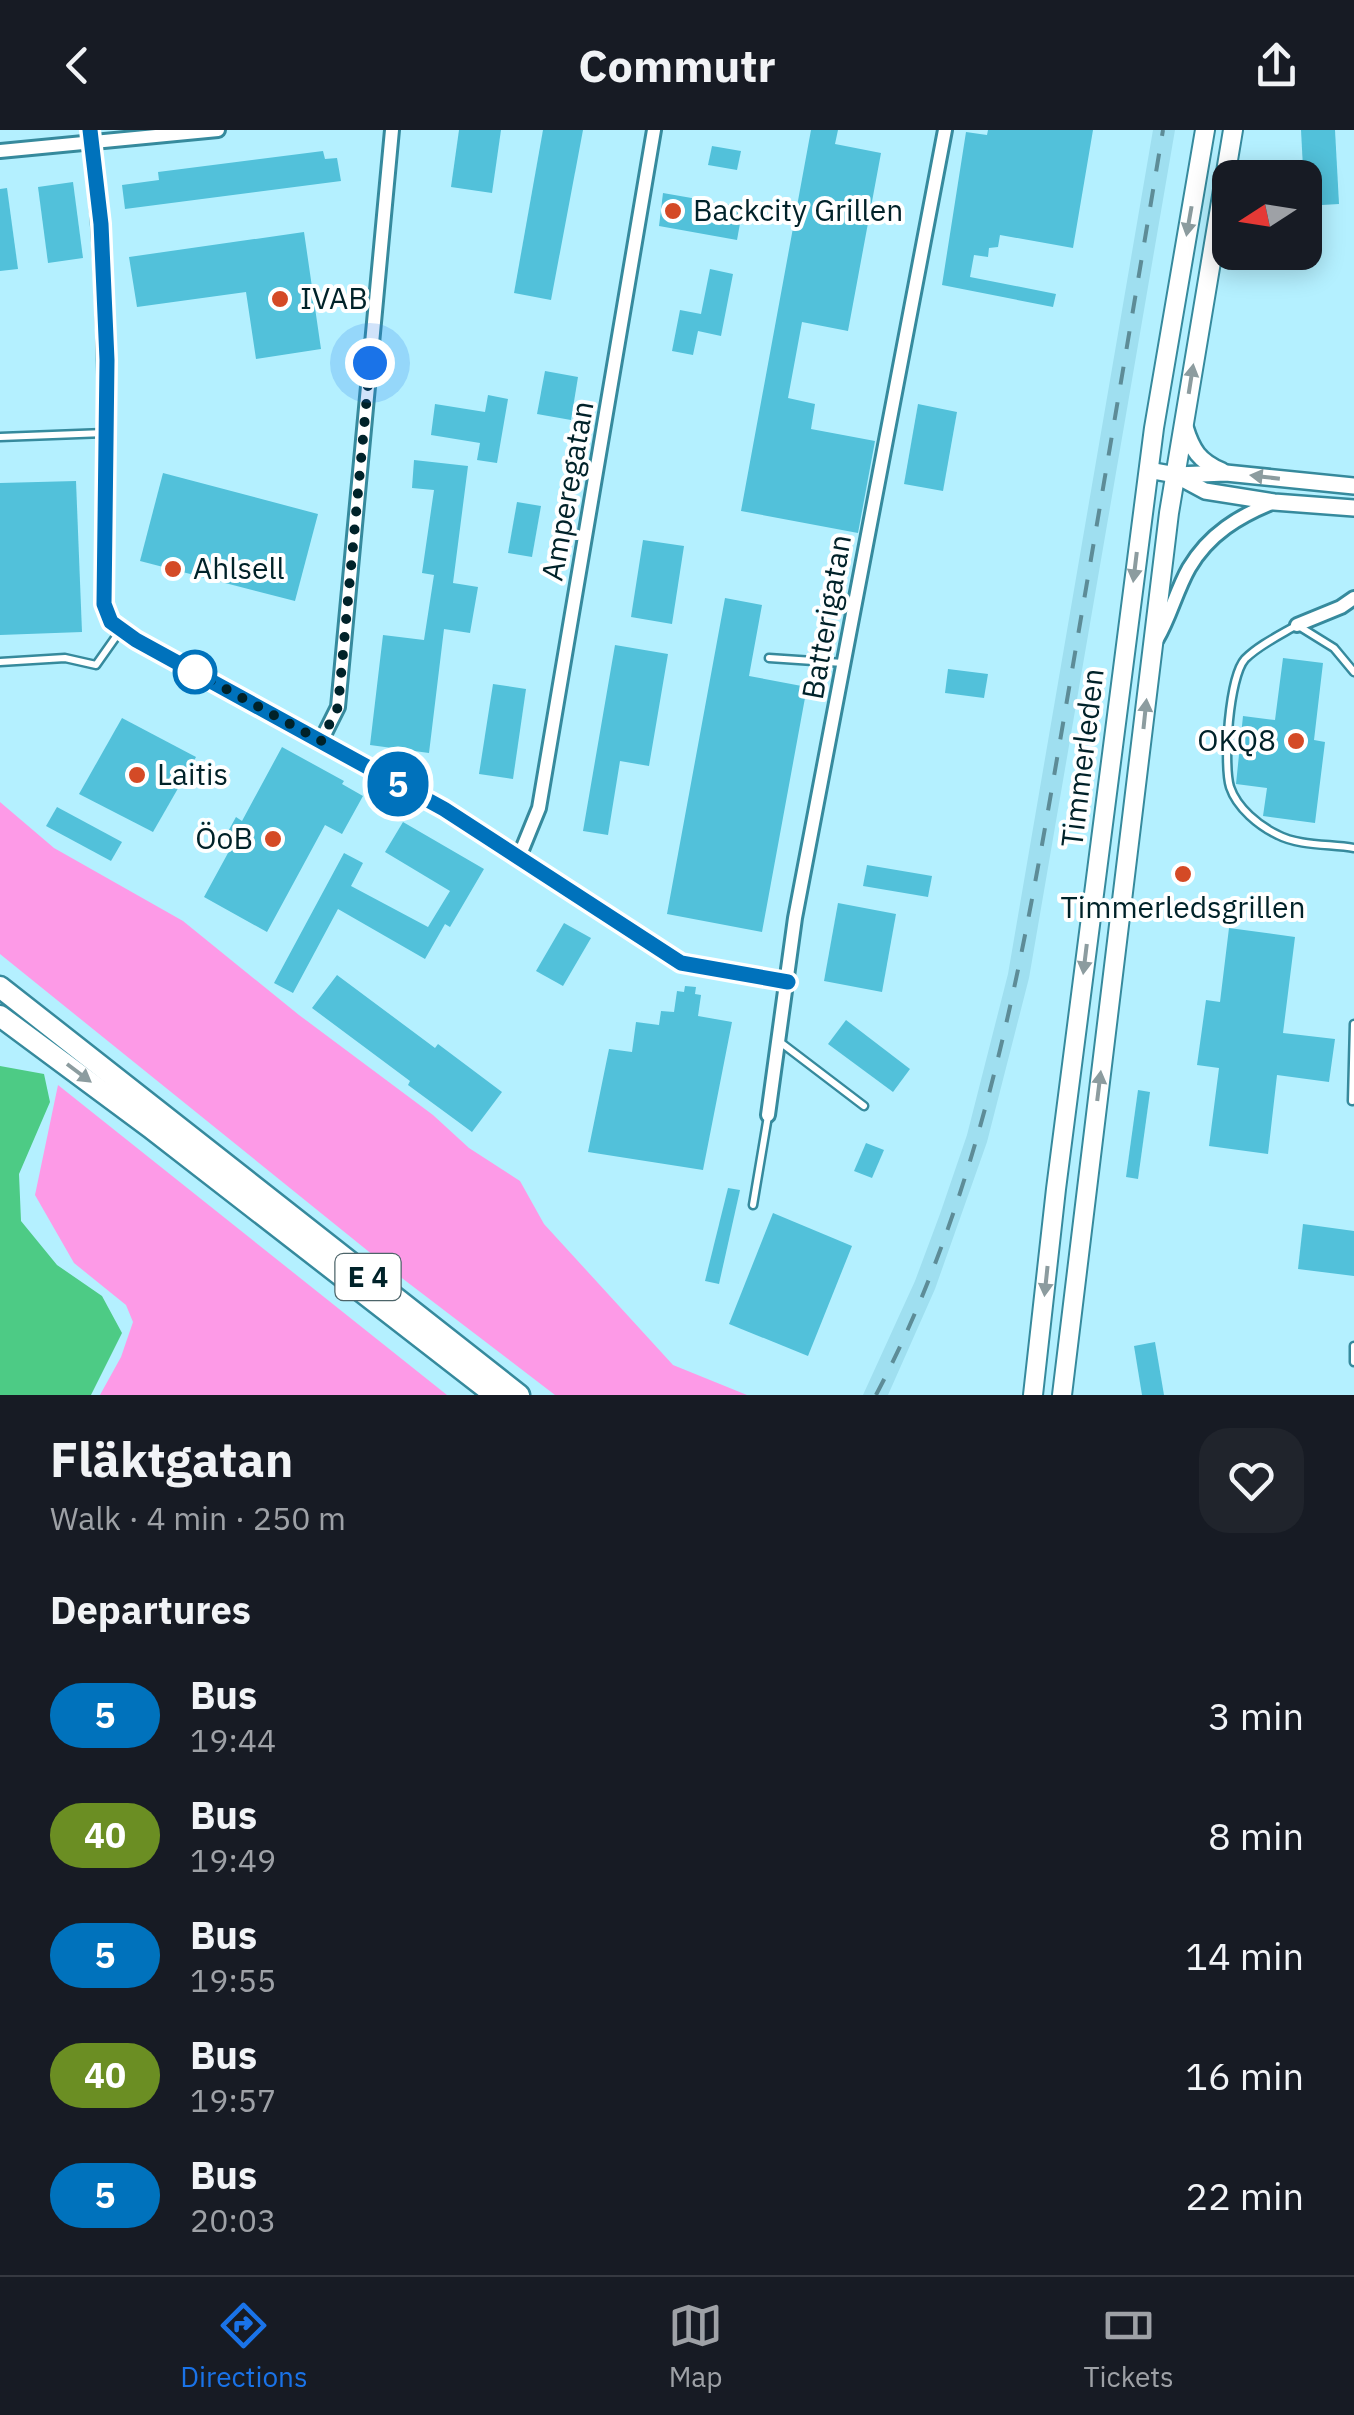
<!DOCTYPE html>
<html lang="en">
<head>
<meta charset="utf-8">
<style>
  :root { --surface:#171b24; --page:#20242c; --text:#f1f3f6; --muted:#9ea1a6; --line:#363941; --accent:#1a73e8 }
  body { margin:0; font-family:"IBM Plex Sans",sans-serif; background:var(--page); color:var(--text); height:100vh; display:flex; flex-direction:column; font-size:38px; white-space:nowrap }
  * { box-sizing:border-box; margin:0 }
  p { font-size:32px; color:var(--muted) }
  .icon { flex:none; width:55px; height:55px; fill:none; stroke:currentColor; stroke-width:2; stroke-linecap:round; stroke-linejoin:round }
  .map { position:relative; height:1265px; overflow:hidden }
  .side { display:flex; flex-direction:column; background:var(--surface); flex:1 }
  .side>* { flex:none }
  .badge { padding:0 20px; border-radius:32px; font-size:35px; line-height:65px }
  .needle { width:65px; rotate:258deg }
  .tools { position:absolute; left:1212px; top:30px; display:grid; gap:20px }
  .tools a { display:grid; place-items:center; width:110px; height:110px; border-radius:20px; background:var(--surface); box-shadow:0 5px 25px #0003; font-size:50px }
  .you { position:absolute; width:50px; height:50px; margin:-25px; border:8px solid #fff; border-radius:50%; background:#1a73e8; box-shadow:0 0 0 15px #1a73e833 }
  .map>.badge { position:absolute; translate:-50% -50%; box-shadow:0 0 0 5px #fff }
  h2 { padding:0 50px; font-size:38px; line-height:90px }
  .round { display:grid; place-items:center; flex:none; width:105px; height:105px; border-radius:30px; background:var(--page) }
  .headline { display:flex; align-items:center; justify-content:space-between; height:170px; padding:0 50px }
  h1 { font-size:48px; font-weight:800; line-height:75px }
  ul { padding:0; list-style:none }
  li { display:flex; align-items:center; gap:30px; height:120px; padding:0 50px }
  li div { flex:1 }
  li b { display:block; font-size:38px }
  li em { font-style:normal }
  li .badge { min-width:110px; font-weight:700; text-align:center }
  header { display:flex; justify-content:space-between; align-items:center; height:130px; padding:0 50px; background:var(--surface); font-size:45px; font-weight:800 }
  .menu { display:flex; justify-content:space-around; align-items:center; height:140px; border-top:2px solid var(--line); background:var(--surface); font-size:28px; color:var(--muted) }
  .menu a { display:grid; justify-items:center; gap:5px }
  .menu .active { color:var(--accent) }
  .map>svg:first-child { display:block }
  .built { fill:#9fdff0 }
  .green { fill:#fd9ae7 }
  .water { fill:#4dcb85 }
  .building { fill:#52c1da }
  .lines { fill:none; stroke-linecap:round; stroke-linejoin:round }
  .service-casing { stroke:#368a9d; stroke-width:11 }
  .minor-casing { stroke:#368a9d; stroke-width:18 }
  .tertiary-casing { stroke:#368a9d; stroke-width:20 }
  .secondary-casing { stroke:#368a9d; stroke-width:22 }
  .trunk-casing { stroke:#368a9d; stroke-width:25 }
  .service { stroke:#fff; stroke-width:6 }
  .minor { stroke:#fff; stroke-width:12 }
  .tertiary { stroke:#fff; stroke-width:15 }
  .secondary { stroke:#fff; stroke-width:18 }
  .trunk { stroke:#fff; stroke-width:20 }
  .rail { stroke:#5d8c97; stroke-width:4; stroke-dasharray:18 18; stroke-linecap:butt }
  .oneway { fill:#8c9c9f }
  .line-casing { stroke:#fff; stroke-width:22 }
  .line { stroke:#0072bc; stroke-width:15 }
  .walk { stroke:#002229; stroke-width:10; stroke-dasharray:0 18 }
  .poi-dot { fill:#d44a26; stroke:#fff; stroke-width:4 }
  .stop-dot { fill:#fff; stroke:#0072bc; stroke-width:5 }
  .labels { text-anchor:middle; stroke-width:8; stroke-linejoin:round; paint-order:stroke }
  .shield { fill:#fff; stroke:#4c6469; stroke-width:2.5 }
  .shield-label { font-size:28px; font-weight:bold; fill:#002229 }
  .poi-label { font-size:30px; fill:#002229; stroke:#fff; text-anchor:start }
  .street-label { font-size:30px; fill:#002229; stroke:#fff }
</style>
</head>
<body>
<header><svg class="icon" aria-label="back" viewBox="0 0 24 24"><path d="M15 5l-7 7 7 7"/></svg>Commutr<svg class="icon" aria-label="share" viewBox="0 0 24 24"><path d="M12 15V3M7 8l5-5 5 5M5 13v7h14v-7"/></svg></header>
<div class="map">
<svg width="1354" height="1265" viewBox="0 0 1354 1265">
  <rect width="100%" height="100%" fill="#b4f0ff"/>
  <!-- built -->
  <path class="built" d="M1153,0h22l-146,848 -42,164 -52,147 -47,106h-25l52,-114 25,-67 27,-79 41,-161z"/>
  <!-- green -->
  <g class="green">
    <path d="M0,672l54,46 129,73 116,94 134,100 36,33 51,33 24,43 129,141 74,30h-192l-161,-123 -394,-318z"/>
    <path d="M58,955l389,310h-347l21,-38 12,-35 -7,-17 -52,-42 -39,-68z"/>
  </g>
  <!-- water -->
  <path class="water" d="M0,936l44,8 6,28 -31,72 2,47 36,44 45,31 20,37 -31,62h-91z"/>
  <!-- building -->
  <g class="building">
    <path d="M459,0h42l-9,63 -41,-6z"/>
    <path d="M543,0h40l-32,170 -37,-7z"/>
    <path d="M811,0h27l-3,14 46,9 -33,178 -46,-9 -14,76 27,6 -4,25 64,12 -17,92 -117,-22z"/>
    <path d="M988,0h105l-20,118 -73,-13 -2,12 -9,1 -1,9 -14,-2 -4,22 86,17 -3,13 -111,-22 24,-153 21,3z"/>
    <path d="M1301,0h34l4,74 -34,2z"/>
    <path d="M712,16l29,5 -4,19 -29,-5z"/>
    <path d="M323,21l2,8 12,-1 4,23 -216,28 -3,-24 37,-5 -1,-8z"/>
    <path d="M73,52l10,76 -35,5 -10,-76z"/>
    <path d="M7,58l11,81 -18,2v-82z"/>
    <path d="M663,63l80,14 -6,33 -78,-14z"/>
    <path d="M304,102l17,117 -65,10 -10,-67 -109,15 -8,-50z"/>
    <path d="M710,139l23,5 -12,62 -23,-5 -5,24 -21,-4 8,-41 21,4z"/>
    <path d="M545,241l33,6 -7,43 -34,-6z"/>
    <path d="M488,265l20,4 -11,64 -20,-3 3,-17 -49,-8 4,-31 50,8z"/>
    <path d="M918,274l39,8 -14,79 -39,-7z"/>
    <path d="M414,330l54,6 -15,117 25,4 -8,46 -26,-4 -15,124 -59,-8 13,-110 41,5 10,-65 -12,-2 12,-83 -22,-2z"/>
    <path d="M163,343l155,41 -23,87 -155,-40z"/>
    <path d="M76,351l6,151 -82,3v-152z"/>
    <path d="M517,372l24,4 -9,51 -24,-4z"/>
    <path d="M643,410l41,6 -12,78 -41,-7z"/>
    <path d="M725,468l37,7 -13,71 58,11 -45,245 -95,-18z"/>
    <path d="M615,515l53,9 -19,112 -29,-5 -12,74 -25,-4z"/>
    <path d="M1283,528l40,5 -9,77 11,2 -10,81 -52,-7 4,-28 -31,-4 7,-68 32,4z"/>
    <path d="M948,539l40,5 -4,24 -39,-5z"/>
    <path d="M493,554l33,5 -13,90 -34,-5z"/>
    <path d="M122,588l74,39 -43,75 -74,-38z"/>
    <path d="M282,617l62,34 -2,3 21,12 -21,38 -17,-9 -58,107 -63,-35 30,-55 -9,-5 11,-20 6,4z"/>
    <path d="M57,677l65,35 -11,19 -65,-35z"/>
    <path d="M403,692l81,47 -34,58 -5,-3 -20,35 -87,-50 -45,84 -19,-10 70,-130 19,10 -12,23 77,41 22,-36 -65,-39z"/>
    <path d="M867,735l65,11 -4,21 -65,-11z"/>
    <path d="M838,773l58,11 -14,78 -58,-11z"/>
    <path d="M564,793l27,15 -28,48 -27,-15z"/>
    <path d="M1229,798l66,9 -12,96 52,6 -6,43 -52,-7 -9,79 -59,-8 10,-78 -22,-3 9,-65 14,2z"/>
    <path d="M337,845l98,73 3,-4 64,48 -30,40 -64,-47 2,-4 -98,-73z"/>
    <path d="M685,856l11,1 -1,7 6,1 -3,21 34,6 -29,148 -115,-18 21,-103 23,3 4,-30 23,3 2,-14 13,1 3,-21 7,1z"/>
    <path d="M846,890l64,49 -17,23 -65,-48z"/>
    <path d="M1138,960l12,2 -12,87 -12,-2z"/>
    <path d="M866,1013l18,7 -12,28 -18,-7z"/>
    <path d="M728,1058l12,2 -21,94 -14,-3z"/>
    <path d="M773,1083l79,33 -44,110 -79,-32z"/>
    <path d="M1303,1094l51,7v45l-56,-7z"/>
    <path d="M1155,1212l9,53h-22l-8,-49z"/>
  </g>
  <g class="lines">
    <defs>
      <g id="service">
        <path d="M0,307l105,-4"/>
        <path d="M769,528l74,5"/>
        <path d="M0,532l65,-4 31,7 24,-34"/>
        <path d="M1354,542l-20,-24 -37,-23c-17,10 -38,20 -52,34 -16,18 -22,105 -15,128 7,21 29,39 48,48 21,11 53,9 76,13"/>
        <path d="M780,912l84,64"/>
        <path d="M1352,971l2,-77"/>
        <path d="M753,1075l15,-89"/>
        <path d="M1354,1216v16"/>
      </g>
      <g id="minor">
        <path d="M90,0c19,159 16,314 14,474l7,18 25,18 308,169 237,154 107,19"/>
        <path d="M0,21l218,-21"/>
        <path d="M1297,495l44,-18 13,-9"/>
        <path d="M1157,509c13,-22 19,-48 32,-71 20,-34 50,-52 85,-66"/>
        <path d="M321,611l17,-34 54,-577"/>
        <path d="M519,727l20,-49 115,-678"/>
        <path d="M768,985l27,-197 150,-788"/>
      </g>
      <g id="tertiary">
        <path d="M1185,297c7,23 14,34 37,44"/>
        <path d="M1148,340l28,5 50,-2 128,13"/>
        <path d="M1179,347l26,14 69,11 80,6"/>
      </g>
      <g id="secondary">
        <path d="M1033,1265l23,-206 98,-761 51,-298"/>
        <path d="M1062,1265l107,-882 64,-383"/>
      </g>
      <g id="trunk">
        <path d="M0,857l519,408"/>
        <path d="M0,886l151,112 344,267"/>
      </g>
    </defs>
    <!-- service casing -->
    <use href="#service" class="service-casing"/>
    <!-- minor casing -->
    <use href="#minor" class="minor-casing"/>
    <!-- tertiary casing -->
    <use href="#tertiary" class="tertiary-casing"/>
    <!-- secondary casing -->
    <use href="#secondary" class="secondary-casing"/>
    <!-- trunk casing -->
    <use href="#trunk" class="trunk-casing"/>
    <!-- service -->
    <use href="#service" class="service"/>
    <!-- minor -->
    <use href="#minor" class="minor"/>
    <!-- tertiary -->
    <use href="#tertiary" class="tertiary"/>
    <!-- secondary -->
    <use href="#secondary" class="secondary"/>
    <!-- trunk -->
    <use href="#trunk" class="trunk"/>
    <!-- rail -->
    <path class="rail" d="M876,1265c111,-211 149,-450 189,-683 33,-194 66,-388 98,-582"/>
  </g>
  <!-- one-way arrows -->
  <defs><path id="oneway-solid" d="M-6-.8H1V-3.2L6.5 0L1 3.2V.8H-6Z" transform="scale(2.5)"/></defs>
  <g class="oneway">
    <use href="#oneway-solid" transform="translate(1189 91) rotate(100)"/>
    <use href="#oneway-solid" transform="translate(1191 249) rotate(-81)"/>
    <use href="#oneway-solid" transform="translate(1265 347) rotate(-173)"/>
    <use href="#oneway-solid" transform="translate(1135 437) rotate(97)"/>
    <use href="#oneway-solid" transform="translate(1145 584) rotate(-84)"/>
    <use href="#oneway-solid" transform="translate(1085 829) rotate(97)"/>
    <use href="#oneway-solid" transform="translate(79 943) rotate(37)"/>
    <use href="#oneway-solid" transform="translate(1099 956) rotate(-83)"/>
    <use href="#oneway-solid" transform="translate(1046 1151) rotate(96)"/>
  </g>
  <g class="lines">
    <defs>
      <path id="line" d="M90,0l11,94 6,136 -3,244 7,18 25,18 308,169 237,154 107,19"/>
    </defs>
    <!-- line casing -->
    <use href="#line" class="line-casing"/>
    <!-- line -->
    <use href="#line" class="line"/>
    <!-- walk -->
    <path class="walk" d="M195,542l126,69 17,-34 32,-344"/>
  </g>
  <!-- markers -->
  <g class="poi-dot">
    <circle cx="673" cy="81" r="10"/>
    <circle cx="280" cy="169" r="10"/>
    <circle cx="173" cy="439" r="10"/>
    <circle cx="1296" cy="611" r="10"/>
    <circle cx="137" cy="645" r="10"/>
    <circle cx="273" cy="709" r="10"/>
    <circle cx="1183" cy="744" r="10"/>
  </g>
  <circle class="stop-dot" cx="195" cy="542" r="20"/>
  <g class="labels">
    <!-- shield labels -->
    <rect class="shield" x="335.5" y="1124" width="65" height="46" rx="8"/>
    <g class="shield-label">
      <text x="368" y="1157">E 4</text>
    </g>
    <!-- poi labels -->
    <g class="poi-label">
      <text x="693" y="91">Backcity Grillen</text>
      <text x="300" y="179">IVAB</text>
      <text x="193" y="449">Ahlsell</text>
      <text x="1276" y="621" text-anchor="end">OKQ8</text>
      <text x="157" y="655">Laitis</text>
      <text x="253" y="719" text-anchor="end">ÖoB</text>
      <text x="1183" y="788" text-anchor="middle">Timmerledsgrillen</text>
    </g>
    <!-- street labels -->
    <g class="street-label">
      <text transform="translate(568 361) rotate(-80)" y="10">Amperegatan</text>
      <text transform="translate(827 487) rotate(-80)" y="10">Batterigatan</text>
      <text transform="translate(1083 628) rotate(-83)" y="10">Timmerleden</text>
    </g>
  </g>
</svg>
<div class="tools">
<a><svg class="needle" viewBox="-14 -14 28 28"><path d="M0-13l5 13h-10z" fill="#e53935"/><path d="M0 13l5-13h-10z" fill="#9ea1a6"/></svg></a>
</div>
<div class="you" style="left:370px;top:233px"></div>
<b class="badge" style="left:398px;top:654px;background:#0072bc;color:#fff">5</b>
</div>
<section class="side">
<div class="headline"><div><h1>Fläktgatan</h1><p>Walk · 4 min · 250 m</p></div><a class="round"><svg class="icon" aria-label="heart" viewBox="0 0 24 24"><path d="M12 20l-8-8c-3-5 5-10 8-4 3-6 11-1 8 4z"/></svg></a></div>
<h2>Departures</h2>
<ul>
<li><span class="badge" style="background:#0072bc;color:#fff">5</span><div><b>Bus</b><p>19:44</p></div><em>3 min</em></li>
<li><span class="badge" style="background:#6b8e23;color:#fff">40</span><div><b>Bus</b><p>19:49</p></div><em>8 min</em></li>
<li><span class="badge" style="background:#0072bc;color:#fff">5</span><div><b>Bus</b><p>19:55</p></div><em>14 min</em></li>
<li><span class="badge" style="background:#6b8e23;color:#fff">40</span><div><b>Bus</b><p>19:57</p></div><em>16 min</em></li>
<li><span class="badge" style="background:#0072bc;color:#fff">5</span><div><b>Bus</b><p>20:03</p></div><em>22 min</em></li>
</ul>
</section>
<nav class="menu">
<a class="active"><svg class="icon" aria-label="directions" viewBox="0 0 24 24"><path d="M12 3l9 9-9 9-9-9zM9 14v-3h6M13 9l2 2-2 2"/></svg>Directions</a>
<a><svg class="icon" aria-label="map" viewBox="0 0 24 24"><path d="M3 6l6-2 6 2 6-2v14l-6 2-6-2-6 2zM9 4v14M15 6v14"/></svg>Map</a>
<a><svg class="icon" aria-label="tickets" viewBox="0 0 24 24"><path d="M3 7h18v10H3zM15 7v10"/></svg>Tickets</a>
</nav>
</body>
</html>
